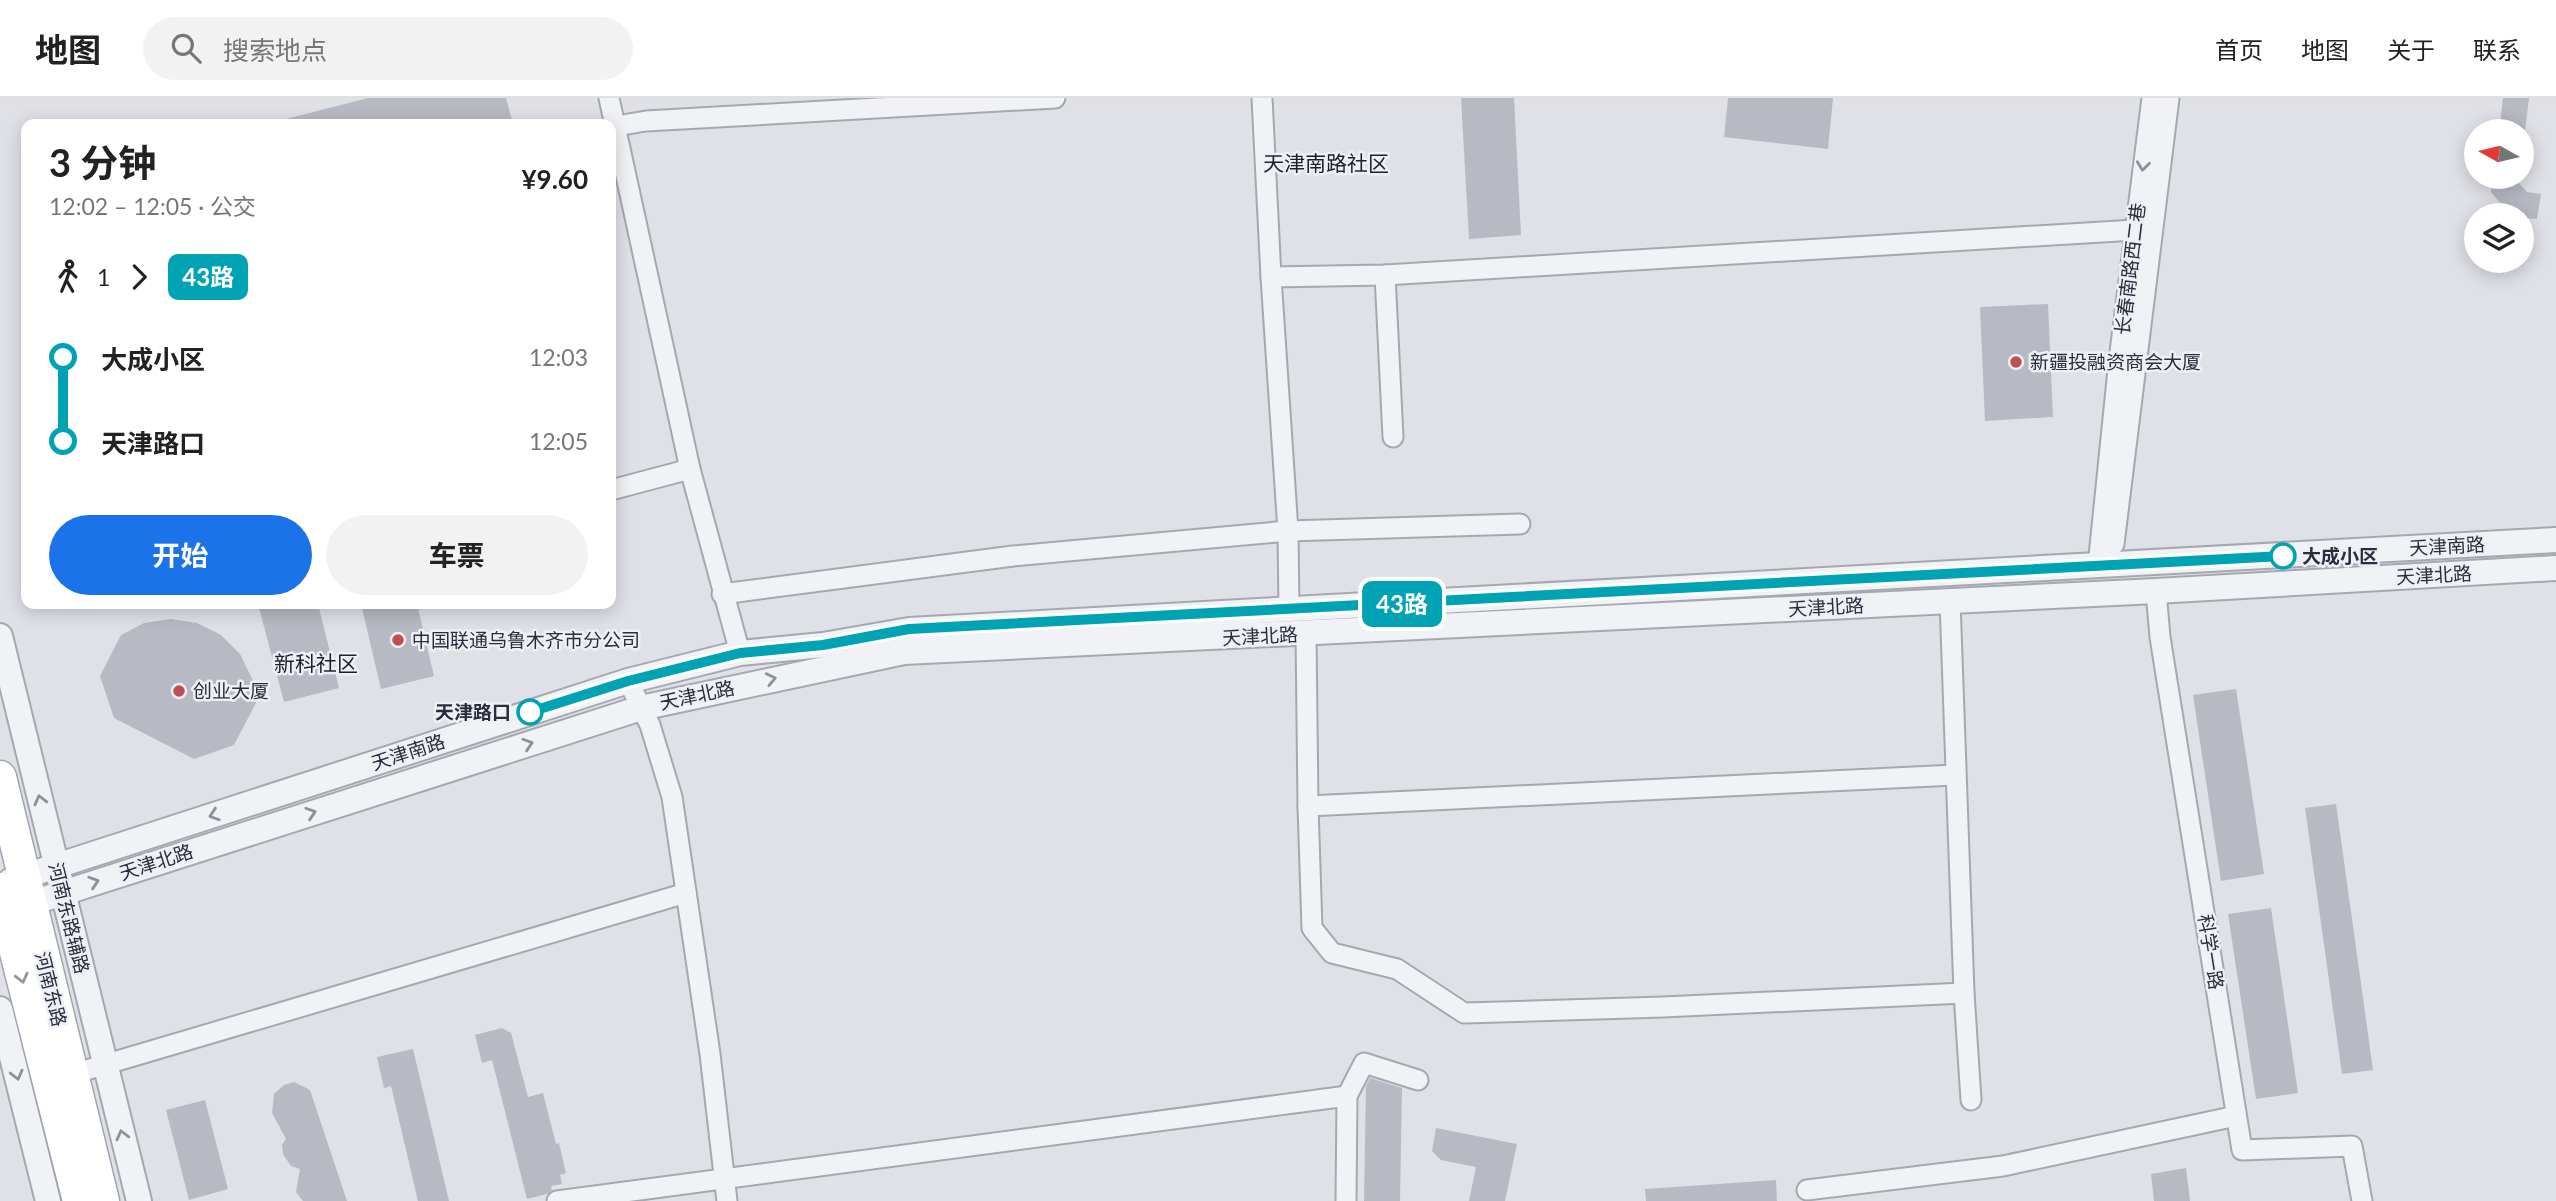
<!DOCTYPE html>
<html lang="zh">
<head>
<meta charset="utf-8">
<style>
  :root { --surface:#fff; --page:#f2f2f2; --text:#222; --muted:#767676; --line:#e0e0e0; --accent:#1a73e8 }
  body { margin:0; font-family:Lato,"Noto Sans SC",sans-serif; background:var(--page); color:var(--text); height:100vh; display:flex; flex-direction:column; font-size:26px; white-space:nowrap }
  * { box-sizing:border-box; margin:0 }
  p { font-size:23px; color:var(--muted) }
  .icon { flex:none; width:38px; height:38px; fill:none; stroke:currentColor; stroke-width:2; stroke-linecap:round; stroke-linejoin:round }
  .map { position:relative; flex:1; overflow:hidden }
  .drawer { position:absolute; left:21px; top:21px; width:595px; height:490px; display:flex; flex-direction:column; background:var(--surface); border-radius:14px; box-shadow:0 4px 18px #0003 }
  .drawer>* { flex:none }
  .badge { padding:0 14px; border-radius:10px; font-size:24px; line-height:46px }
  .needle { width:46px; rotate:278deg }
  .tools { position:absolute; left:2464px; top:21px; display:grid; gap:14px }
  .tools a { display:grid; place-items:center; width:70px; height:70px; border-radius:50%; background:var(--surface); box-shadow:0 4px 18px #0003; font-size:35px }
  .map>.badge { position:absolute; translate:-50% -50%; box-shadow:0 0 0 4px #fff }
  .legs { display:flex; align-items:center; gap:10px; height:77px; padding:0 28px; font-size:23px }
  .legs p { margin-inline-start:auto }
  .summary { display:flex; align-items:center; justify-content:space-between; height:119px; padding:0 28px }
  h1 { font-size:38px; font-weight:700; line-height:52px }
  .action { display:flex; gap:14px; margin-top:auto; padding:14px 28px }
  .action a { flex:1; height:80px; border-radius:42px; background:var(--accent); color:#fff; font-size:28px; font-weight:700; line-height:80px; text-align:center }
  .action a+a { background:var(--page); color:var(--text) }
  ul { padding:0 28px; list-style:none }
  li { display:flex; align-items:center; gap:24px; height:84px; font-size:26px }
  li i { display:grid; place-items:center; width:10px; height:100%; margin:0 9px; background:currentColor }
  li i::after { content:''; width:18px; height:18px; margin:-9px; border:5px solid; border-radius:50%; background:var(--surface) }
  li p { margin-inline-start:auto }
  li:first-child i { background:linear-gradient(#0000 50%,currentColor 0) }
  li:last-child i { background:linear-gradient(currentColor 50%,#0000 0) }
  header { display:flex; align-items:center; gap:42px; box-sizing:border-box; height:98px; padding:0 35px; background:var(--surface); border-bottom:2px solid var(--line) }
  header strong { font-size:33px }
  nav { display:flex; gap:38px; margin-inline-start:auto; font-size:24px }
  .search { width:490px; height:63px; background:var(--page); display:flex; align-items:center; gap:18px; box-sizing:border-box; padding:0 24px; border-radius:38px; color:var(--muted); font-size:26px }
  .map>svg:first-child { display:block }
  .building { fill:#b7bac3 }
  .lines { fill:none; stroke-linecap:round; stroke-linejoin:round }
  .minor-casing { stroke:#a5a8b0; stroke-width:23 }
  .tertiary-casing { stroke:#a5a8b0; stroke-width:28 }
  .primary-casing { stroke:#9fa5b1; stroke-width:35 }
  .minor { stroke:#f1f2f5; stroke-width:19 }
  .tertiary { stroke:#f1f2f5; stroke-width:24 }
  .primary { stroke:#fff; stroke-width:32 }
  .oneway { stroke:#8d9098 }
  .oneway2 { stroke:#94969e }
  .line-1-casing { stroke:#fff; stroke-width:16 }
  .line-1 { stroke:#00a3b4; stroke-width:10 }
  .poi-dot { fill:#c04f55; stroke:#eef0f5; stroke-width:2.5 }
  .stop-1-dot { fill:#fff; stroke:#00a3b4; stroke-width:3.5 }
  .labels { text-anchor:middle; stroke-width:5; stroke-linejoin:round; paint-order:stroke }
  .street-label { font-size:19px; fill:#292e3c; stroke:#eef0f5 }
  .poi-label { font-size:19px; fill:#292e3c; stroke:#eef0f5; text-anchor:start }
  .stop-label { font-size:19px; font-weight:bold; fill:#292e3c; stroke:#eef0f5; text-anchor:start }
  .neighbourhood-label { font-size:21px; fill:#1c202d; stroke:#eef0f5 }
</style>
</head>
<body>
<header>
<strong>地图</strong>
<div class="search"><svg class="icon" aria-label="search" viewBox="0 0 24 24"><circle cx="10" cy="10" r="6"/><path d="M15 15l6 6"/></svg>搜索地点</div>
<nav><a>首页</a><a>地图</a><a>关于</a><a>联系</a></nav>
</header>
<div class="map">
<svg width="2556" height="1103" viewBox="0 0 2556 1103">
  <rect width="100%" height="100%" fill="#dfe1e7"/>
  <!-- building -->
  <g class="building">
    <path d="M368,0h138l7,26h-226l-1,-5z"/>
    <path d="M1461,0h53l7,137 -52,4z"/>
    <path d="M1728,0h105l-5,51 -104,-12z"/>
    <path d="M2503,0h26l-4,33h-26z"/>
    <path d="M2493,79h26l-1,5 9,10 14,2 -4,25 -15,-1v-3h-12l-19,-23z"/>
    <path d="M2048,206l5,113 -68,4 -5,-114z"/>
    <path d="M258,506h60l21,84 -55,14z"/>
    <path d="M361,506h56l17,72 -53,13z"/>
    <path d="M171,521l26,4 24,12 19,19 20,41 -26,50 -40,14 -80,-41 -14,-42 21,-41 23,-12z"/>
    <path d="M2236,591l28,185 -43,7 -28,-186z"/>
    <path d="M2336,706l37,266 -31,4 -37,-266z"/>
    <path d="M2271,810l27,185 -42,6 -28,-185z"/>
    <path d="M502,930l9,5 17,64 15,-4 13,51 3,-1 7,30 -6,2 2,9 -11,2 1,4 -5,4 -20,5 -35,-139 -10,3 -7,-28z"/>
    <path d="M413,951l36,152h-31l-27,-115 -7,2 -7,-31z"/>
    <path d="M1370,980l32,10 -2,113h-36l2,-115z"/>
    <path d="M294,984l16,8 37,111h-44l-7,-9 4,-23 -9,-3 -8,-12 -1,-9 4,-6 -14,-26 2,-19 10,-9z"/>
    <path d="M205,1002l23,89 -39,11 -23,-90z"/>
    <path d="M1436,1030l81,16 -12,57h-36l7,-34 -35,-7 -9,-9z"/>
    <path d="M2186,1070l4,33h-36l-3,-27z"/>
    <path d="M1776,1082l1,21h-131l-1,-12z"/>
  </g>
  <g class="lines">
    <defs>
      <g id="minor">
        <path d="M609,0l81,371 50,184"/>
        <path d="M1262,0l9,179 17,254 1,79"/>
        <path d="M616,28l30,-5 409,-23"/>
        <path d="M1385,177l8,162"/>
        <path d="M1271,179l114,-2 750,-45"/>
        <path d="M611,392l79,-21"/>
        <path d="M2114,446l55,-446"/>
        <path d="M2098,468l21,-206 33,-262"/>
        <path d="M2156,493l4,46 82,513 110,-4 10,55"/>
        <path d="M722,496l291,-38 275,-25 232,-7"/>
        <path d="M1950,503l14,392 7,107"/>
        <path d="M1306,535l2,173 647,-31"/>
        <path d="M628,583l22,44 22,72 38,257 17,147"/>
        <path d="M1308,708l4,122 20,25 65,16 67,44 199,-6 301,-14"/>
        <path d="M73,976l613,-181"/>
        <path d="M1807,1092l196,-24 233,-50"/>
        <path d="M557,1103l790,-105"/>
        <path d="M1346,1103l1,-105 17,-33 54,17"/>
      </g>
      <g id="tertiary">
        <path d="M0,538l139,565"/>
        <path d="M10,783l618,-200 112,-28 83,-8 86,-15 1647,-90"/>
        <path d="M13,811l628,-201 263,-56 1252,-61 400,-23"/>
        <path d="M0,911l48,192"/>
      </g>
      <g id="primary">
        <path d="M0,679l103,424"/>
        <path d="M0,791l79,312"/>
      </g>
    </defs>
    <!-- minor casing -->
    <use href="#minor" class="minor-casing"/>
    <!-- tertiary casing -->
    <use href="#tertiary" class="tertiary-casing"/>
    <!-- primary casing -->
    <use href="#primary" class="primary-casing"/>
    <!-- minor -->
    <use href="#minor" class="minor"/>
    <!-- tertiary -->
    <use href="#tertiary" class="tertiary"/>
    <!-- primary -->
    <use href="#primary" class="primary"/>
  </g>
  <!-- one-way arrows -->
  <defs><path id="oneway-chevron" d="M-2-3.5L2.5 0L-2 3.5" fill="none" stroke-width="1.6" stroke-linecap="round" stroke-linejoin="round" transform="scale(1.75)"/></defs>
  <g class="oneway">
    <use href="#oneway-chevron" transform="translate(2143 68) rotate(97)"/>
    <use href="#oneway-chevron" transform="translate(771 581) rotate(-12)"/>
    <use href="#oneway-chevron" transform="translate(528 646) rotate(-18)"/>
    <use href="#oneway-chevron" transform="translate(40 702) rotate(-104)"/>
    <use href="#oneway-chevron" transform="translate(311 715) rotate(-18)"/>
    <use href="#oneway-chevron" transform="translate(214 717) rotate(162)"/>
    <use href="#oneway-chevron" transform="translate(94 784) rotate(-18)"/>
    <use href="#oneway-chevron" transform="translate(17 977) rotate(76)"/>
    <use href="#oneway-chevron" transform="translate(122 1037) rotate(-104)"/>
  </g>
  <use class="oneway2" href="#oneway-chevron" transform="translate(22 880) rotate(76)"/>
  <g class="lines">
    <defs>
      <path id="line-1" d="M530,614l98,-31 112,-28 83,-8 86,-16 1374,-73"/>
    </defs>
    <!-- line-1 casing -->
    <use href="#line-1" class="line-1-casing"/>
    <!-- line-1 -->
    <use href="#line-1" class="line-1"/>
  </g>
  <!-- markers -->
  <g class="poi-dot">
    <circle cx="2016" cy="264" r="7"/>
    <circle cx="398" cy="542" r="7"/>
    <circle cx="179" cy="593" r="7"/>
  </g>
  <g class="stop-1-dot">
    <circle cx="2283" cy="458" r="12"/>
    <circle cx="530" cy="614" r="12"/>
  </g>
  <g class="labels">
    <!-- street labels -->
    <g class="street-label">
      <text transform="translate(2130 171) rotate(-83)" y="7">长春南路西二巷</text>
      <text transform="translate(2447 448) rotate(-3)" y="7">天津南路</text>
      <text transform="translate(2434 477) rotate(-3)" y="7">天津北路</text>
      <text transform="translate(1826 509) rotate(-3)" y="7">天津北路</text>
      <text transform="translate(1260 538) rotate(-3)" y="7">天津北路</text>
      <text transform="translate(697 597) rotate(-12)" y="7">天津北路</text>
      <text transform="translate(408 654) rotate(-18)" y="7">天津南路</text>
      <text transform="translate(156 764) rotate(-18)" y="7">天津北路</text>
      <text transform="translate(69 820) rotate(76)" y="7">河南东路辅路</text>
      <text transform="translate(2211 854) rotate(81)" y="7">科学一路</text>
      <text transform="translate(51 891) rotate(76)" y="7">河南东路</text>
    </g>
    <!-- poi labels -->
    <g class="poi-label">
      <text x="2030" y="271">新疆投融资商会大厦</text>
      <text x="412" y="549">中国联通乌鲁木齐市分公司</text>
      <text x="193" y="600">创业大厦</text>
    </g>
    <!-- stop labels -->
    <g class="stop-label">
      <text x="2302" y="465">大成小区</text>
      <text x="511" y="621" text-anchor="end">天津路口</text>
    </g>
    <!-- neighbourhood labels -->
    <g class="neighbourhood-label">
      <text x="1326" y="73">天津南路社区</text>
      <text x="316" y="573">新科社区</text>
    </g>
  </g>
</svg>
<div class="tools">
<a><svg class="needle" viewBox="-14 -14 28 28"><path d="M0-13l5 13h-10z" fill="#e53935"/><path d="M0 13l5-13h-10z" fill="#767676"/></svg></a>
<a><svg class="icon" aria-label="layers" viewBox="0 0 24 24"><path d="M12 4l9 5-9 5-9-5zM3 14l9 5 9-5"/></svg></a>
</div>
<b class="badge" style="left:1402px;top:506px;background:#00a3b4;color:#fff">43路</b>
<section class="drawer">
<div class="summary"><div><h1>3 分钟</h1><p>12:02 – 12:05 · 公交</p></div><b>¥9.60</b></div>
<div class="legs"><svg class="icon" aria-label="walk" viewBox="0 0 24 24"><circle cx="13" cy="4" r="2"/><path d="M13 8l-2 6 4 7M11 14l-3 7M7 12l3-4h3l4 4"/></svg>1<svg class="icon" aria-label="forward" viewBox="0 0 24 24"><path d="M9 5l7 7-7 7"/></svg><b class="badge" style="background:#00a3b4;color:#fff">43路</b></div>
<ul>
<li><i style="color:#00a3b4"></i><b>大成小区</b><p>12:03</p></li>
<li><i style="color:#00a3b4"></i><b>天津路口</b><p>12:05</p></li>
</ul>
<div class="action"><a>开始</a><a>车票</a></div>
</section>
</div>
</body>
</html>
